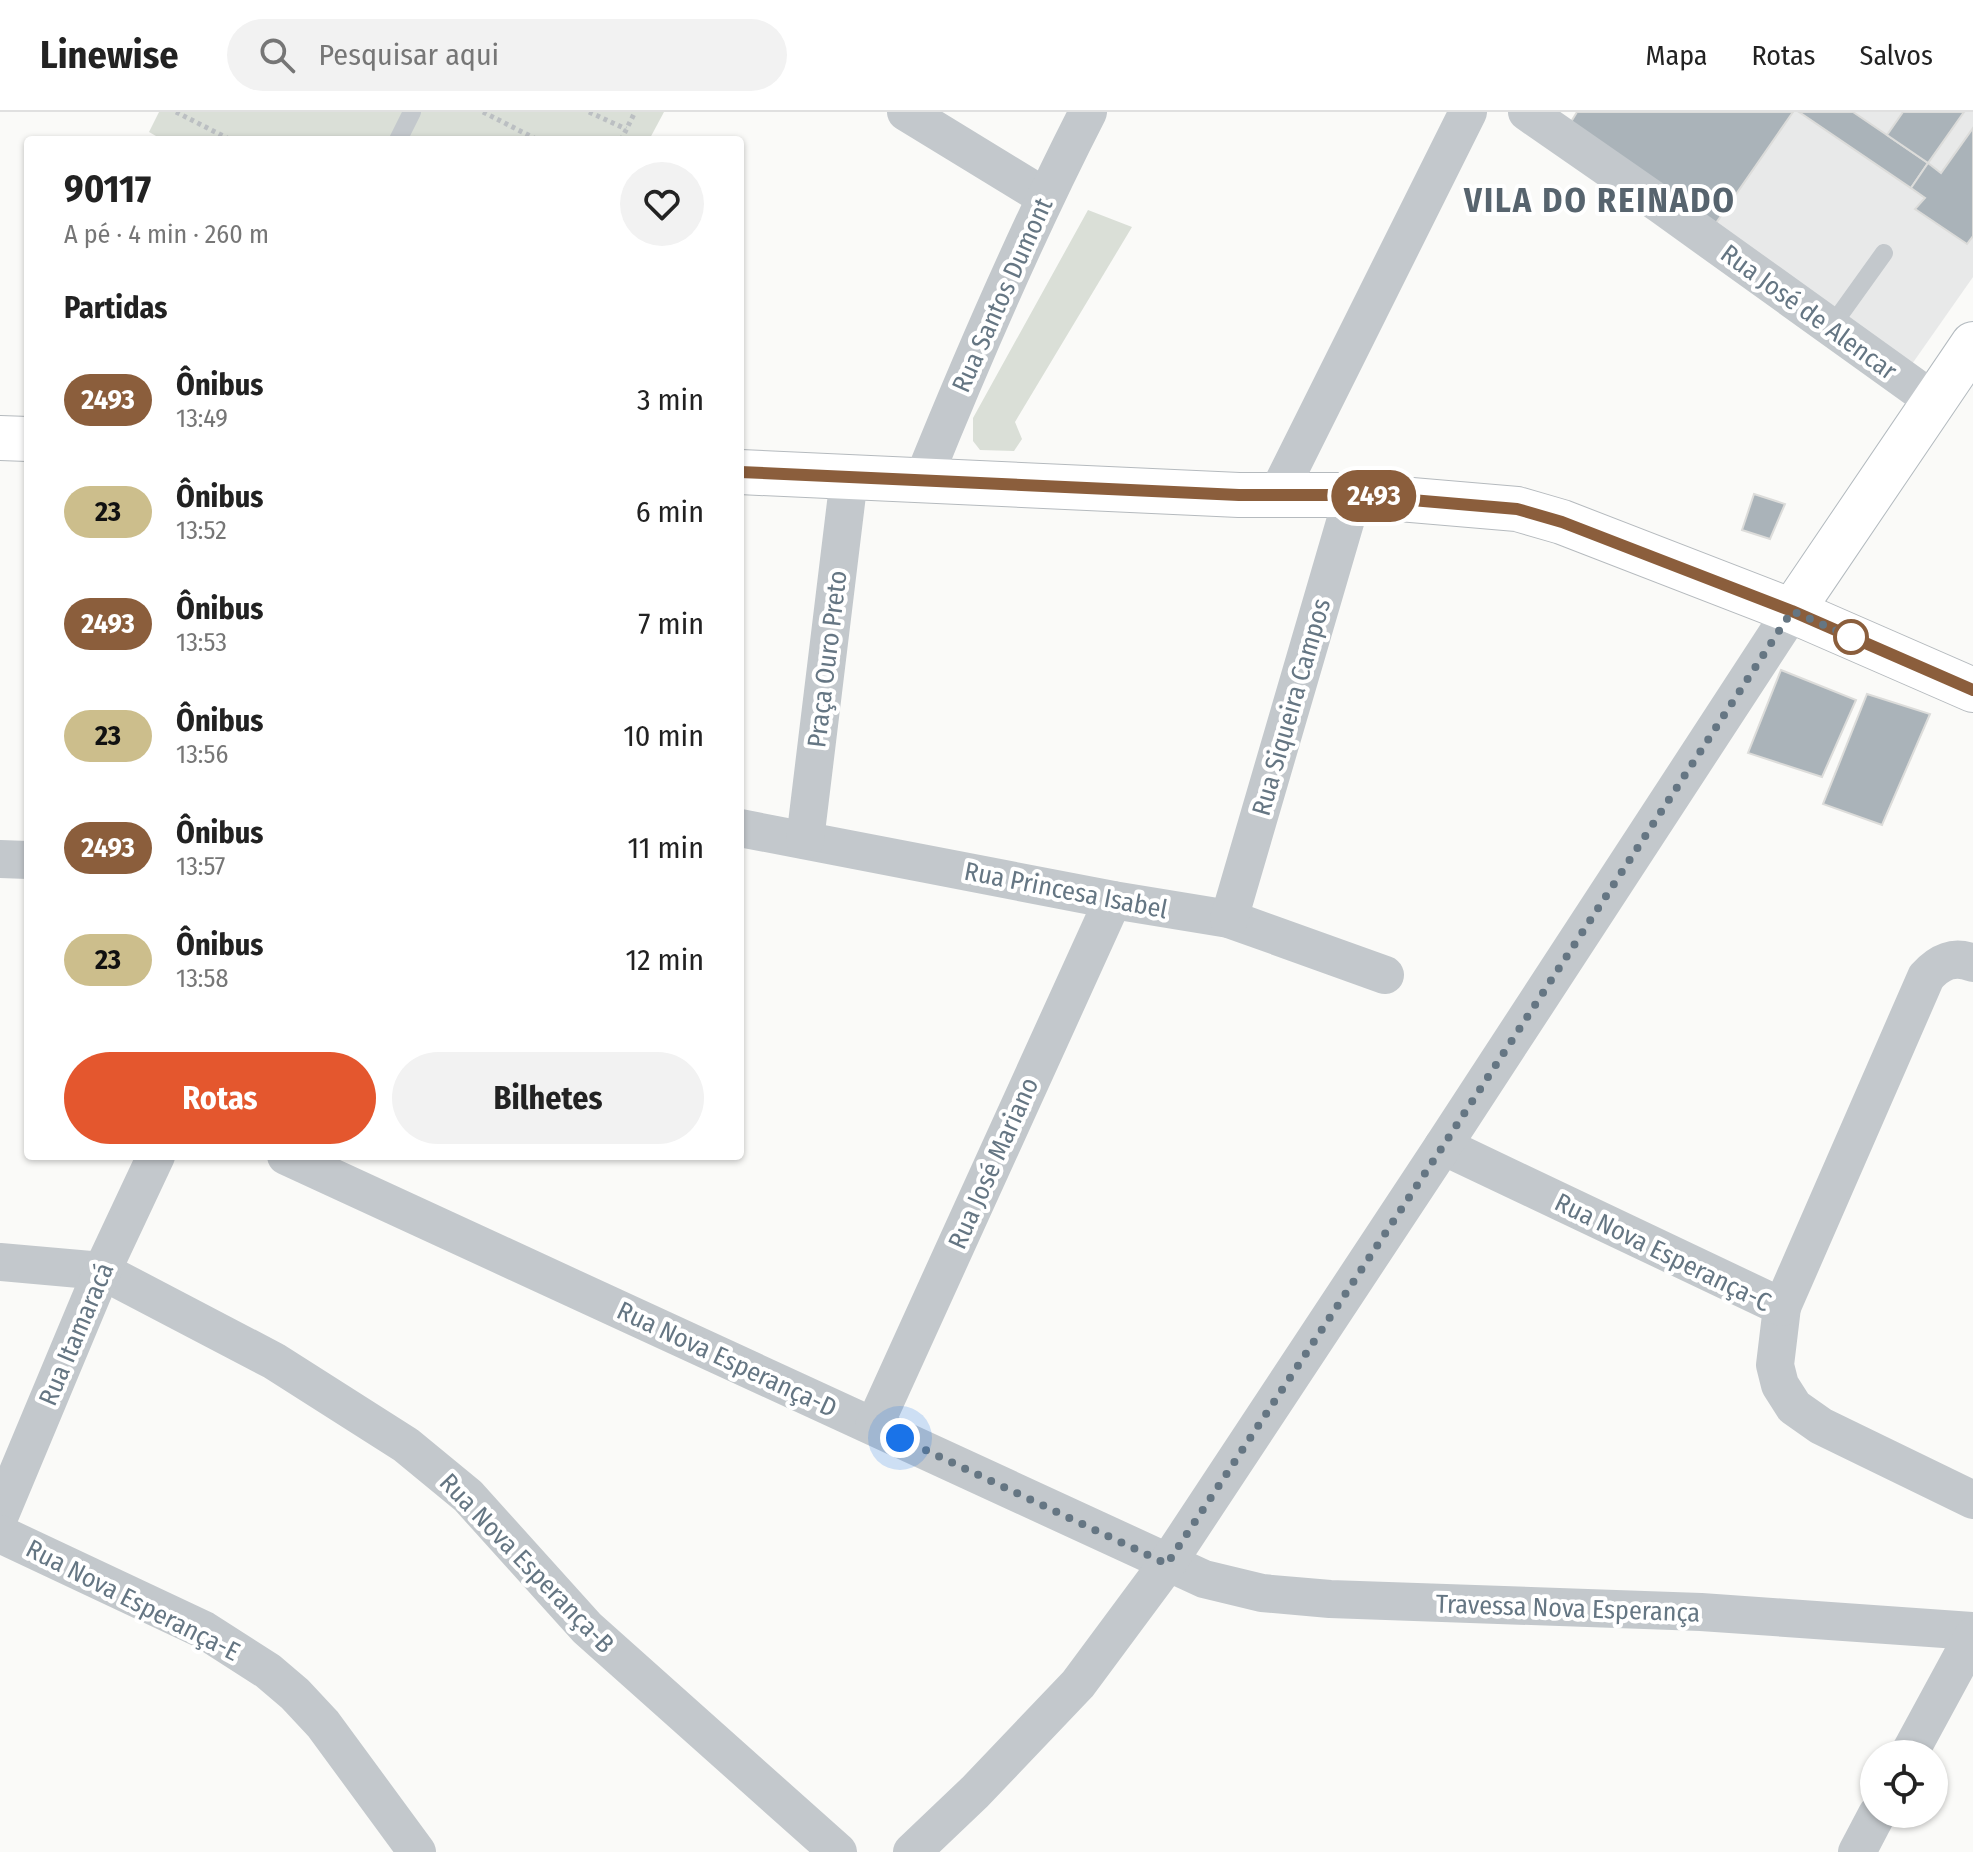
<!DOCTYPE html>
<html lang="pt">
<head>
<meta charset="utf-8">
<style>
  :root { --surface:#fff; --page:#f2f2f2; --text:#222; --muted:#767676; --line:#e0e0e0; --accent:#e4572e }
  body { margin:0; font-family:"Fira Sans Condensed",sans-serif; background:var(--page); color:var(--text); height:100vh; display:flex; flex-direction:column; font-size:30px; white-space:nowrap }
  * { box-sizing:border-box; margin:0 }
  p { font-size:26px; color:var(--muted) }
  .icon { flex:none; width:44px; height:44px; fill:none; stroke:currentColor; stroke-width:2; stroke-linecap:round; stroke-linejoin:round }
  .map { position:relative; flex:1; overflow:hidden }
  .details { position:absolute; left:24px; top:24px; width:720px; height:1024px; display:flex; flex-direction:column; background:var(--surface); border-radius:8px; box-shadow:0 2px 6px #0004 }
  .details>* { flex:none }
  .badge { padding:0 16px; border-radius:26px; font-size:28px; line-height:52px }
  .tools { position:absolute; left:1860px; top:1628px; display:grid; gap:16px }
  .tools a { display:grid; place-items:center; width:88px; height:88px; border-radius:50%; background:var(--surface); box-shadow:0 2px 6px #0004; font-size:40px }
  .you { position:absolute; width:40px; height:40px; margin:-20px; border:6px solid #fff; border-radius:50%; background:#1a73e8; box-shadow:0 0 0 12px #1a73e833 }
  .map>.badge { position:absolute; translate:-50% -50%; box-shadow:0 0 0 4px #fff }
  h2 { padding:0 40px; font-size:30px; line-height:72px }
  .round { display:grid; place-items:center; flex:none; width:84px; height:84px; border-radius:42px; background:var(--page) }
  .headline { display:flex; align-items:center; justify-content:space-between; height:136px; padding:0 40px }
  h1 { font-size:38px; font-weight:700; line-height:60px }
  .primary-button { display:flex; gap:16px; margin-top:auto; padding:16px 40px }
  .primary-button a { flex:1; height:92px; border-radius:48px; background:var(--accent); color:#fff; font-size:32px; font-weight:700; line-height:92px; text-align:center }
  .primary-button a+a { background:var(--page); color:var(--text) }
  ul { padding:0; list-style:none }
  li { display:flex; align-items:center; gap:24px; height:112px; padding:0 40px }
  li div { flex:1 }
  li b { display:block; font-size:30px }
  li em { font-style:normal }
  li .badge { min-width:88px; font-weight:700; text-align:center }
  header { display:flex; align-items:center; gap:48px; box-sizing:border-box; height:112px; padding:0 40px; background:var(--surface); border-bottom:2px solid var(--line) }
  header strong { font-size:38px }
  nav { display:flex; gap:44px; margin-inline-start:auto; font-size:28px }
  .search { width:560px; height:72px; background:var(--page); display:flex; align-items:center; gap:20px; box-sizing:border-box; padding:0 28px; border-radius:44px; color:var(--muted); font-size:30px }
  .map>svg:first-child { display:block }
  .built { fill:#e8e9e9 }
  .green { fill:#dadfd7 }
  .building { fill:#aab3b9; stroke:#dcdcda; stroke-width:2 }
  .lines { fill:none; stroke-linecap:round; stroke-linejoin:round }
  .secondary-casing { stroke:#b3babf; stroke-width:46 }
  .primary-casing { stroke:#b5babe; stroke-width:46 }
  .path { stroke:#bbbfc2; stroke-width:5; stroke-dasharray:4 4; stroke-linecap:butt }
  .lane { stroke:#c3c8cc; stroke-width:18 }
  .street { stroke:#c3c8cc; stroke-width:38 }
  .secondary { stroke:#fff; stroke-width:44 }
  .primary { stroke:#fff; stroke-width:44 }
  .line-casing { stroke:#fff; stroke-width:18 }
  .line { stroke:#8b5e3c; stroke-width:12 }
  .walk { stroke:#657683; stroke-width:8; stroke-dasharray:0 14.4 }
  .stop-dot { fill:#fff; stroke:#8b5e3c; stroke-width:4 }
  .labels { text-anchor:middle; stroke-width:8; stroke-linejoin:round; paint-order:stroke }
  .street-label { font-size:26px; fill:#657683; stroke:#fff }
  .district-label { font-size:34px; font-weight:bold; letter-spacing:2px; fill:#57646e; stroke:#fff }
</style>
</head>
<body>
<header>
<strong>Linewise</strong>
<div class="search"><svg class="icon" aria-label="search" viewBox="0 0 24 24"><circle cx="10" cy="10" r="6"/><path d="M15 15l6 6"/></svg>Pesquisar aqui</div>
<nav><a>Mapa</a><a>Rotas</a><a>Salvos</a></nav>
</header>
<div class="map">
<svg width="1973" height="1740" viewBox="0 0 1973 1740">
  <rect width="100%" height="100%" fill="#fafaf8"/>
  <!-- built -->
  <path class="built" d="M1578,0h395v165l-61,87 -341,-242z"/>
  <!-- green -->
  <g class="green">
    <path d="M159,0h505l-15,28h-486l-14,-8z"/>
    <path d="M1088,98l44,17 -117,195 7,17 -8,12 -34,-1 -7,-9v-23z"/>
  </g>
  <!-- building -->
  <g class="building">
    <path d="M1577,0h216l-77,111 -145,-101z"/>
    <path d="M1799,0h54l75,51 -17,25z"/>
    <path d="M1903,0h61l-36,51 -41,-28z"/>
    <path d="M1973,16v108l-6,8 -52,-35 10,-11 -14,-10 17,-25 13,10z"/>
    <path d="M1754,382l31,10 -15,35 -28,-9z"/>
    <path d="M1781,558l75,30 -34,77 -74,-24z"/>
    <path d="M1867,582l63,20 -48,111 -59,-21z"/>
  </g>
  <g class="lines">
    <defs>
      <path id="secondary" d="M1792,499l181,-267"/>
      <g id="primary">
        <path d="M0,326l28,1"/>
        <path d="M740,360l499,23h114l164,14 45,13 230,89 181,79"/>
      </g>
    </defs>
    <!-- secondary casing -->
    <use href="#secondary" class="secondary-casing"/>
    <!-- primary casing -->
    <use href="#primary" class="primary-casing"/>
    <!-- path -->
    <g class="path">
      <path d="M176,0l55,28"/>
      <path d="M483,0l55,28"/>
      <path d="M589,0l37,17"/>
      <path d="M621,28l14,-28"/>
    </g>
    <!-- lane -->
    <g class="lane">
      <path d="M398,28l14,-28"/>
      <path d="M1831,215l53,-74"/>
    </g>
    <!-- street -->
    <g class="street">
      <path d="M906,0l139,85"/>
      <path d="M1527,0l134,93 273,196"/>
      <path d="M922,370c51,-126 104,-249 166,-370"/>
      <path d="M1277,383l191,-383"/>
      <path d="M740,716l373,72 116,19 156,56"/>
      <path d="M805,728l44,-362"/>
      <path d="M0,747l28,1"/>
      <path d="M1229,807l124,-424"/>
      <path d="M1443,1034l339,161 -7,58 5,20 14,22 27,19 152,74"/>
      <path d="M286,1044l918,423 58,14 68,6 371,13 272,19"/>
      <path d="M0,1150l102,9 172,90 132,84 62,51 119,132 251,224"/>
      <path d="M1782,1195l144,-330c13,-15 28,-22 47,-14"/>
      <path d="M874,1314l239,-526"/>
      <path d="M0,1403l102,-244 54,-115"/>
      <path d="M0,1422l204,96 64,41 27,23 28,30 94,128"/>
      <path d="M1909,1642l64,-118"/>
      <path d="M912,1740l63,-60 103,-108 89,-120 276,-418 349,-535"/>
      <path d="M1857,1740l20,-38"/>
    </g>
    <!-- secondary -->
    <use href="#secondary" class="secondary"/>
    <!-- primary -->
    <use href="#primary" class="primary"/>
  </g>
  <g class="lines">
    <defs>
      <path id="line" d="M740,360l499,23h114l164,14 45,13 230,89 181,79"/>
    </defs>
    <!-- line casing -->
    <use href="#line" class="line-casing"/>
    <!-- line -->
    <use href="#line" class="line"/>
    <!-- walk -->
    <path class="walk" d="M900,1326l267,126 276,-418 349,-535 59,26"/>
  </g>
  <!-- markers -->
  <circle class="stop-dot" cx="1851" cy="525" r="16"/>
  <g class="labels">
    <!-- street labels -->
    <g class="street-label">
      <text transform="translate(1002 183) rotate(-66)" y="9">Rua Santos Dumont</text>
      <text transform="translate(1809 200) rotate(36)" y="9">Rua José de Alencar</text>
      <text transform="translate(827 547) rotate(-83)" y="9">Praça Ouro Preto</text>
      <text transform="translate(1291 595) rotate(-74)" y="9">Rua Siqueira Campos</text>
      <text transform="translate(1066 778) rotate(11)" y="9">Rua Princesa Isabel</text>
      <text transform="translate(993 1051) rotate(-66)" y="9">Rua José Mariano</text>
      <text transform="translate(1663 1140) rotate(26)" y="9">Rua Nova Esperança-C</text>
      <text transform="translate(76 1222) rotate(-67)" y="9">Rua Itamaracá</text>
      <text transform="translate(727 1247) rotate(25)" y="9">Rua Nova Esperança-D</text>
      <text transform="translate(527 1451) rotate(46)" y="9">Rua Nova Esperança-B</text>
      <text transform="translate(133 1488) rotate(27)" y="9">Rua Nova Esperança-E</text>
      <text transform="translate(1568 1496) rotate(2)" y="9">Travessa Nova Esperança</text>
    </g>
    <!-- district labels -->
    <g class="district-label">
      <text x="1600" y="100">VILA DO REINADO</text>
    </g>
  </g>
</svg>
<div class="tools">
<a><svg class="icon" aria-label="locate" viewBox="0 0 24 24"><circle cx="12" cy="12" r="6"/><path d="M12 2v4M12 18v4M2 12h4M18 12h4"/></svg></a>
</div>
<div class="you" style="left:900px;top:1326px"></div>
<b class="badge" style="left:1374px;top:384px;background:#8b5e3c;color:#fff">2493</b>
<section class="details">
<div class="headline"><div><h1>90117</h1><p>A pé · 4 min · 260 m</p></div><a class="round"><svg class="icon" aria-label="heart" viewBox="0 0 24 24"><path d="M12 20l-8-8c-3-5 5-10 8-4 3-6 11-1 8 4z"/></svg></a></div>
<h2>Partidas</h2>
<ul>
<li><span class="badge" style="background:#8b5e3c;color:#fff">2493</span><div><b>Ônibus</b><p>13:49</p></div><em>3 min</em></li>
<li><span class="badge" style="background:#ccbe8c;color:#111">23</span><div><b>Ônibus</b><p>13:52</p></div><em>6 min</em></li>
<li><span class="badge" style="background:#8b5e3c;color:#fff">2493</span><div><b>Ônibus</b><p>13:53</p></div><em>7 min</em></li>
<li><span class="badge" style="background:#ccbe8c;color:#111">23</span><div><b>Ônibus</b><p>13:56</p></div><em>10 min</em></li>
<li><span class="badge" style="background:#8b5e3c;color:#fff">2493</span><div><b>Ônibus</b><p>13:57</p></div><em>11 min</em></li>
<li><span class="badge" style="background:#ccbe8c;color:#111">23</span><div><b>Ônibus</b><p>13:58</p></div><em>12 min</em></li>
</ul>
<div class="primary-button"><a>Rotas</a><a>Bilhetes</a></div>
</section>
</div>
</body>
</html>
